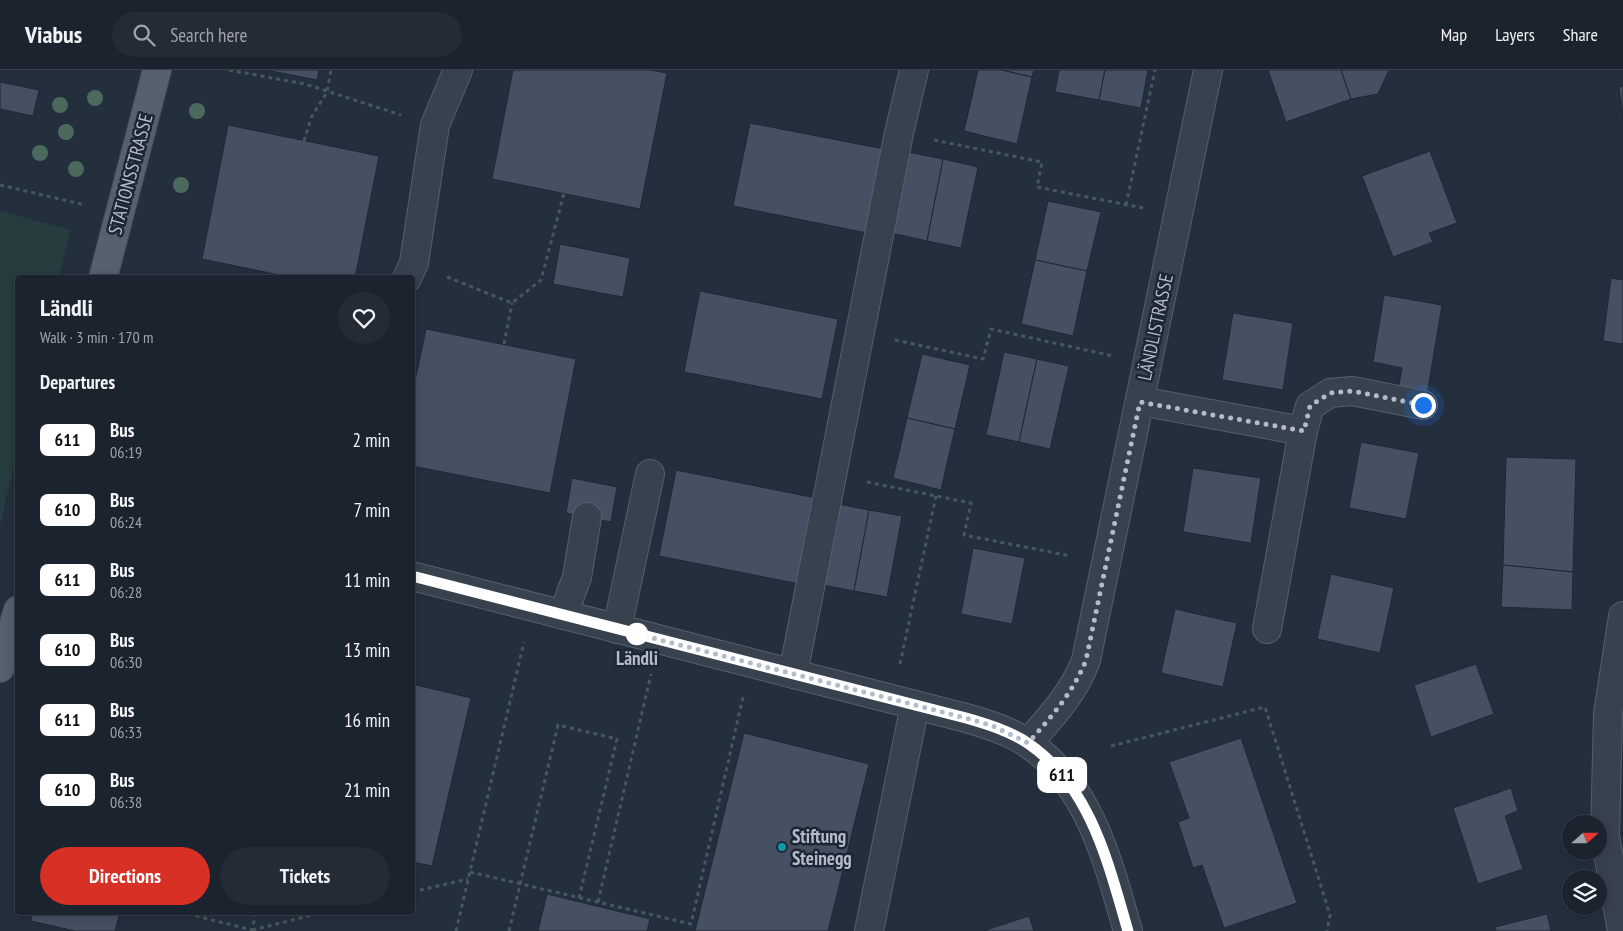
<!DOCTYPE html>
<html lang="en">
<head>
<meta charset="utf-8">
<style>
  :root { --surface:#1b232e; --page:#242b36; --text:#f1f3f6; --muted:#a0a4aa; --line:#39404a; --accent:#d93025 }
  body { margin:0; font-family:"PT Sans Narrow",sans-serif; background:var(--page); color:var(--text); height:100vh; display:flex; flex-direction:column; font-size:19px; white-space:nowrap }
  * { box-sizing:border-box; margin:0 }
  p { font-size:16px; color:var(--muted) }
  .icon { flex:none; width:28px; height:28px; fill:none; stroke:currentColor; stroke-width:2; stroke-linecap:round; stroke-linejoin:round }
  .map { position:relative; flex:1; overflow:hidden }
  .drawer { position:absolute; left:15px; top:205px; width:400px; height:640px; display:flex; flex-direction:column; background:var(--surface); border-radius:5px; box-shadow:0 2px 12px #0003,0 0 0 1px var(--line) }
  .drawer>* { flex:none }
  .badge { padding:0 10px; border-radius:8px; font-size:18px; line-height:32px }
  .needle { width:32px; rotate:69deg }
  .controls { position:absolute; left:1562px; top:745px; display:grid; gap:10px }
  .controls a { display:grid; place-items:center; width:45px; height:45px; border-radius:50%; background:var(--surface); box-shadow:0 2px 12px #0003,0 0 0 1px var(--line); font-size:25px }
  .you { position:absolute; width:25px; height:25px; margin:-12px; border:4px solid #fff; border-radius:50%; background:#1a73e8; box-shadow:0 0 0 8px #1a73e833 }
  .map>.badge { position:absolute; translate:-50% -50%; box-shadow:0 0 0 2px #fff }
  h2 { padding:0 25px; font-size:19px; line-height:45px }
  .round { display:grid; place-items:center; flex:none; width:52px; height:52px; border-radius:26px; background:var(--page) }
  .overview { display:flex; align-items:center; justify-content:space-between; height:85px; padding:0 25px }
  h1 { font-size:24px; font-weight:600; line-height:38px }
  .cta { display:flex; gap:10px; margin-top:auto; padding:10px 25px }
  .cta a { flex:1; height:58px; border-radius:30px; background:var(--accent); color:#fff; font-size:20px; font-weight:600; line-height:58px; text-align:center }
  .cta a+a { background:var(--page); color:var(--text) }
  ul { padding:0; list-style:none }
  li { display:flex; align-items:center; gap:15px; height:70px; padding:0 25px }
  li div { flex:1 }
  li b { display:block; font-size:19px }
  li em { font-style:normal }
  li .badge { min-width:55px; font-weight:700; text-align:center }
  header { display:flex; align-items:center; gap:30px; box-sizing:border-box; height:70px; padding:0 25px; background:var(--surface); border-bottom:1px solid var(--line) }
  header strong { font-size:24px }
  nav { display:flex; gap:28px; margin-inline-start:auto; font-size:18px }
  .search { width:350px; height:45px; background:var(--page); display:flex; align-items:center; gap:12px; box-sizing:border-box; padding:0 18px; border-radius:28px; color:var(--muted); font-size:19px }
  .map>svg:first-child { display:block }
  .green { fill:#263c3f }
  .building { fill:#455162; stroke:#1f2835 }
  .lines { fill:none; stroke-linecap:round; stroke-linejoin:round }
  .minor-casing { stroke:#565f6c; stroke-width:30 }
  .major-casing { stroke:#414a57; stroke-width:30 }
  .path { stroke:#44595c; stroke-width:3; stroke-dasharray:4 4; stroke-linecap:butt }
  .minor { stroke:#38414e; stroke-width:28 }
  .major { stroke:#56606e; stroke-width:28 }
  .tree { fill:#4b6a5d }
  .line-casing { stroke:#fff; stroke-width:11 }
  .line { stroke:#fff; stroke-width:8 }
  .walk { stroke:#b4bcc9; stroke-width:5; stroke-dasharray:0 9 }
  .stop-dot { fill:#fff; stroke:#fff; stroke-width:2.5 }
  .culture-dot { fill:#0f9aa8; stroke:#1d2633; stroke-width:2 }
  .labels { text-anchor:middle; stroke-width:5; stroke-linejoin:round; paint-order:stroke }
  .street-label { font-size:19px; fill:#b4bcc9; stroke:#1d2633 }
  .stop-label { font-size:19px; font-weight:bold; fill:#b4bcc9; stroke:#1d2633 }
  .poi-label { font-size:19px; font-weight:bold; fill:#b4bcc9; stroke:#1d2633; text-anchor:start }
</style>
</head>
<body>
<header>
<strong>Viabus</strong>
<div class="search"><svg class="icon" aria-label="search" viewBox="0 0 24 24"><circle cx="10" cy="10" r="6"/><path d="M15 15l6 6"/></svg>Search here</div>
<nav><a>Map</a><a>Layers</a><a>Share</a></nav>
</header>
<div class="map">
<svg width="1623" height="861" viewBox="0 0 1623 861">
  <rect width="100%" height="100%" fill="#242f3e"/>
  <!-- green -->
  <path class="green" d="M0,141l71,19 -12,47 -41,1 -1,174 -17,73z"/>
  <!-- building -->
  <g class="building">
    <path d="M266,0h53l-2,10z"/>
    <path d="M513,0h137l17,3 -27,136 -148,-30z"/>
    <path d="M978,0h24l30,7 -15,67 -53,-13z"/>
    <path d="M1002,0h32l-2,7z"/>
    <path d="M1059,0h46l-6,30 -44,-8z"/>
    <path d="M1105,0h43l-7,38 -42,-8z"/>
    <path d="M1268,0h73l10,29 -65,23z"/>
    <path d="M1341,0h48l-11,24 -27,5z"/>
    <path d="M0,12l39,8 -6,26 -33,-7z"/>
    <path d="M1623,16v31l-4,-30z"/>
    <path d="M750,53l139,27 -17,84 -139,-28z"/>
    <path d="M228,55l151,31 -24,122h-61l-92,-19z"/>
    <path d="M1430,81l27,72 -28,10 4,9 -40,15 -31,-81z"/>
    <path d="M908,82l35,7 -16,82 -36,-8z"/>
    <path d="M943,89l35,8 -17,81 -34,-7z"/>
    <path d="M1048,131l53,11 -14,59 -52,-11z"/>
    <path d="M560,174l70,14 -7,39 -70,-13z"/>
    <path d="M1035,190l52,11 -14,65 -52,-12z"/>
    <path d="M1611,208l12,2v64l-20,-3z"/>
    <path d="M700,221l138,28 -16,80 -138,-27z"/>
    <path d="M1384,225l58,10 -16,96 -29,-5 5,-28 -29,-6z"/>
    <path d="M1233,243l60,10 -10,67 -61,-10z"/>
    <path d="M426,259l150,30 -26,134 -138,-27v-71z"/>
    <path d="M1004,282l33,7 -18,83 -33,-7z"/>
    <path d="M922,284l48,11 -15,64 -48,-11z"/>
    <path d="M1037,289l32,7 -19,83 -31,-7z"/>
    <path d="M907,348l48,11 -14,61 -48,-12z"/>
    <path d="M1361,372l58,11 -13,66 -57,-11z"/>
    <path d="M1506,387l70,2 -3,113 -70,-7z"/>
    <path d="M1193,398l68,10 -10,65 -68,-11z"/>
    <path d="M676,400l140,28 -17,86 -140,-28z"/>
    <path d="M572,408l45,9 -6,35 -45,-9z"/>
    <path d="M838,434l31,6 -15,81 -31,-6z"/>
    <path d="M869,440l33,6 -15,81 -33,-6z"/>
    <path d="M973,478l52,10 -13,66 -51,-10z"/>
    <path d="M1503,495l70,7 -1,38 -71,-3z"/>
    <path d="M1331,504l63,14 -14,65 -63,-14z"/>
    <path d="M1175,539l62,14 -14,64 -62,-14z"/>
    <path d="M1476,594l18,50 -63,23 -17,-52z"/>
    <path d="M412,614l59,14 -39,168 -20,-4z"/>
    <path d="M744,663l125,31 -41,167h-133z"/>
    <path d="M1241,668l56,165 -73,25 -22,-63 -9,3 -15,-46 11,-4 -20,-56z"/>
    <path d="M1511,718l7,23 -13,5 18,53 -45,15 -25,-76z"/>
    <path d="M547,824l103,25 -3,12h-109z"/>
    <path d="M33,842h87l-5,19h-40l-44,-10z"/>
    <path d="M1547,844l4,17h-55l-1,-4z"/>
    <path d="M1029,846l5,15h-51z"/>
  </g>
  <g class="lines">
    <defs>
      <g id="minor">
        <path d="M407,208l7,-15 21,-138 23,-55"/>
        <path d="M1140,331l163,30"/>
        <path d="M412,506l554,142c21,6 44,13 63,26 62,43 79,119 99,187"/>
        <path d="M563,545l14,-38 10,-60"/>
        <path d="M617,559l33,-155"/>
        <path d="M1267,559l36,-198 7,-25 20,-13 22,-2 71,14"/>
        <path d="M793,604l106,-541 15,-63"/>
        <path d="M1028,673c23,-26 46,-50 58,-83l122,-590"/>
        <path d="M869,861l46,-226"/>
        <path d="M1622,861l-17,-95 3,-122 15,-98"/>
      </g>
      <g id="major">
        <path d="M103,208l54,-208"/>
        <path d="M0,598l18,-58"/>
      </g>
    </defs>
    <!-- minor casing -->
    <use href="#minor" class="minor-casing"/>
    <!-- major casing -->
    <use href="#major" class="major-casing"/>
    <!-- path -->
    <g class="path">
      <path d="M229,0l76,14 96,31"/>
      <path d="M934,70l108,22 -5,25 106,21"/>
      <path d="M304,71l7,-23 16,-26 4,-22"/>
      <path d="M0,115l85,20"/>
      <path d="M1126,135l29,-135"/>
      <path d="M447,207l65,26 29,-23 23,-87"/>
      <path d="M895,270l88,19 8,-30 122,27"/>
      <path d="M504,274l8,-41"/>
      <path d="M867,412l104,21 -7,32 107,21"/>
      <path d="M900,594l36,-168"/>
      <path d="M1111,676l154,-39 65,208 -3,16"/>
      <path d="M470,802l221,52 52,-227"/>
      <path d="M412,822l56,-13"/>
      <path d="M598,832l53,-228"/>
      <path d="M180,842l72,18 4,-18"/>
      <path d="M252,860l73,-18"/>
      <path d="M456,861l68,-289"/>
      <path d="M509,861l49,-206 59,14 -38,159"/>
    </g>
    <!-- minor -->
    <use href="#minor" class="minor"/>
    <!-- major -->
    <use href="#major" class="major"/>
  </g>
  <!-- trees -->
  <g class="tree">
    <circle cx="95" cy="28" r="8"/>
    <circle cx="60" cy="35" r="8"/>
    <circle cx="197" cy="41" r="8"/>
    <circle cx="66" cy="62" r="8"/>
    <circle cx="40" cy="83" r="8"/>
    <circle cx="76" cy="99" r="8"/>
    <circle cx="181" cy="115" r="8"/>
  </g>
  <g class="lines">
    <defs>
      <path id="line" d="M412,506l554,142c21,6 44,13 63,26 62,43 79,119 99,187"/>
    </defs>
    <!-- line casing -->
    <use href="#line" class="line-casing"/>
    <!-- line -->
    <use href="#line" class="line"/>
    <!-- walk -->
    <path class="walk" d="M637,564l329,84 27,8 35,17c23,-26 45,-50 58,-83l54,-258 164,29 6,-25 20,-13 22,-2 71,14"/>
  </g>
  <!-- markers -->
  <circle class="stop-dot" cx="637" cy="564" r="10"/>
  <circle class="culture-dot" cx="782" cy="777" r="5"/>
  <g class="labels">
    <!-- street labels -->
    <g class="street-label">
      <text transform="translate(130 104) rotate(-75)" y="7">STATIONSSTRASSE</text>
      <text transform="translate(1155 257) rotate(-78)" y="7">LÄNDLISTRASSE</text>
    </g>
    <!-- stop labels -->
    <g class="stop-label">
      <text x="637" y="595">Ländli</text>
    </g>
    <!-- poi labels -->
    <g class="poi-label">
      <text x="792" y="773">Stiftung<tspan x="792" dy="22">Steinegg</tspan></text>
    </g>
  </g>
</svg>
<div class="controls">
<a><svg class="needle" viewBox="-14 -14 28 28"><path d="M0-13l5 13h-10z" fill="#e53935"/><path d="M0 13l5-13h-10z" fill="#a0a4aa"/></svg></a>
<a><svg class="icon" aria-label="layers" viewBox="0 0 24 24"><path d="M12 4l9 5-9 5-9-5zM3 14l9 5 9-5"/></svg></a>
</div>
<div class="you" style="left:1423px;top:335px"></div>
<b class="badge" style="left:1062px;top:705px;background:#fff;color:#111">611</b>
<section class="drawer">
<div class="overview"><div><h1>Ländli</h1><p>Walk · 3 min · 170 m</p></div><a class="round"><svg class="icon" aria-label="heart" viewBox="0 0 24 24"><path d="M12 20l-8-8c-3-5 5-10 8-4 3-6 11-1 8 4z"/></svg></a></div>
<h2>Departures</h2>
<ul>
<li><span class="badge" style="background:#fff;color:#111">611</span><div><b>Bus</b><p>06:19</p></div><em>2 min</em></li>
<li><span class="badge" style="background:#fff;color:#111">610</span><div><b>Bus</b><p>06:24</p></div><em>7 min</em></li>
<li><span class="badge" style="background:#fff;color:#111">611</span><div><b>Bus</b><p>06:28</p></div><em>11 min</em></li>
<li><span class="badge" style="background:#fff;color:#111">610</span><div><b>Bus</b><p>06:30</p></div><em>13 min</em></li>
<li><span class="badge" style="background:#fff;color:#111">611</span><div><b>Bus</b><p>06:33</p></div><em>16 min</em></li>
<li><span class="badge" style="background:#fff;color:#111">610</span><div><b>Bus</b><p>06:38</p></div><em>21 min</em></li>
</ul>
<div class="cta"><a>Directions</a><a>Tickets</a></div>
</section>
</div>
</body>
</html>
